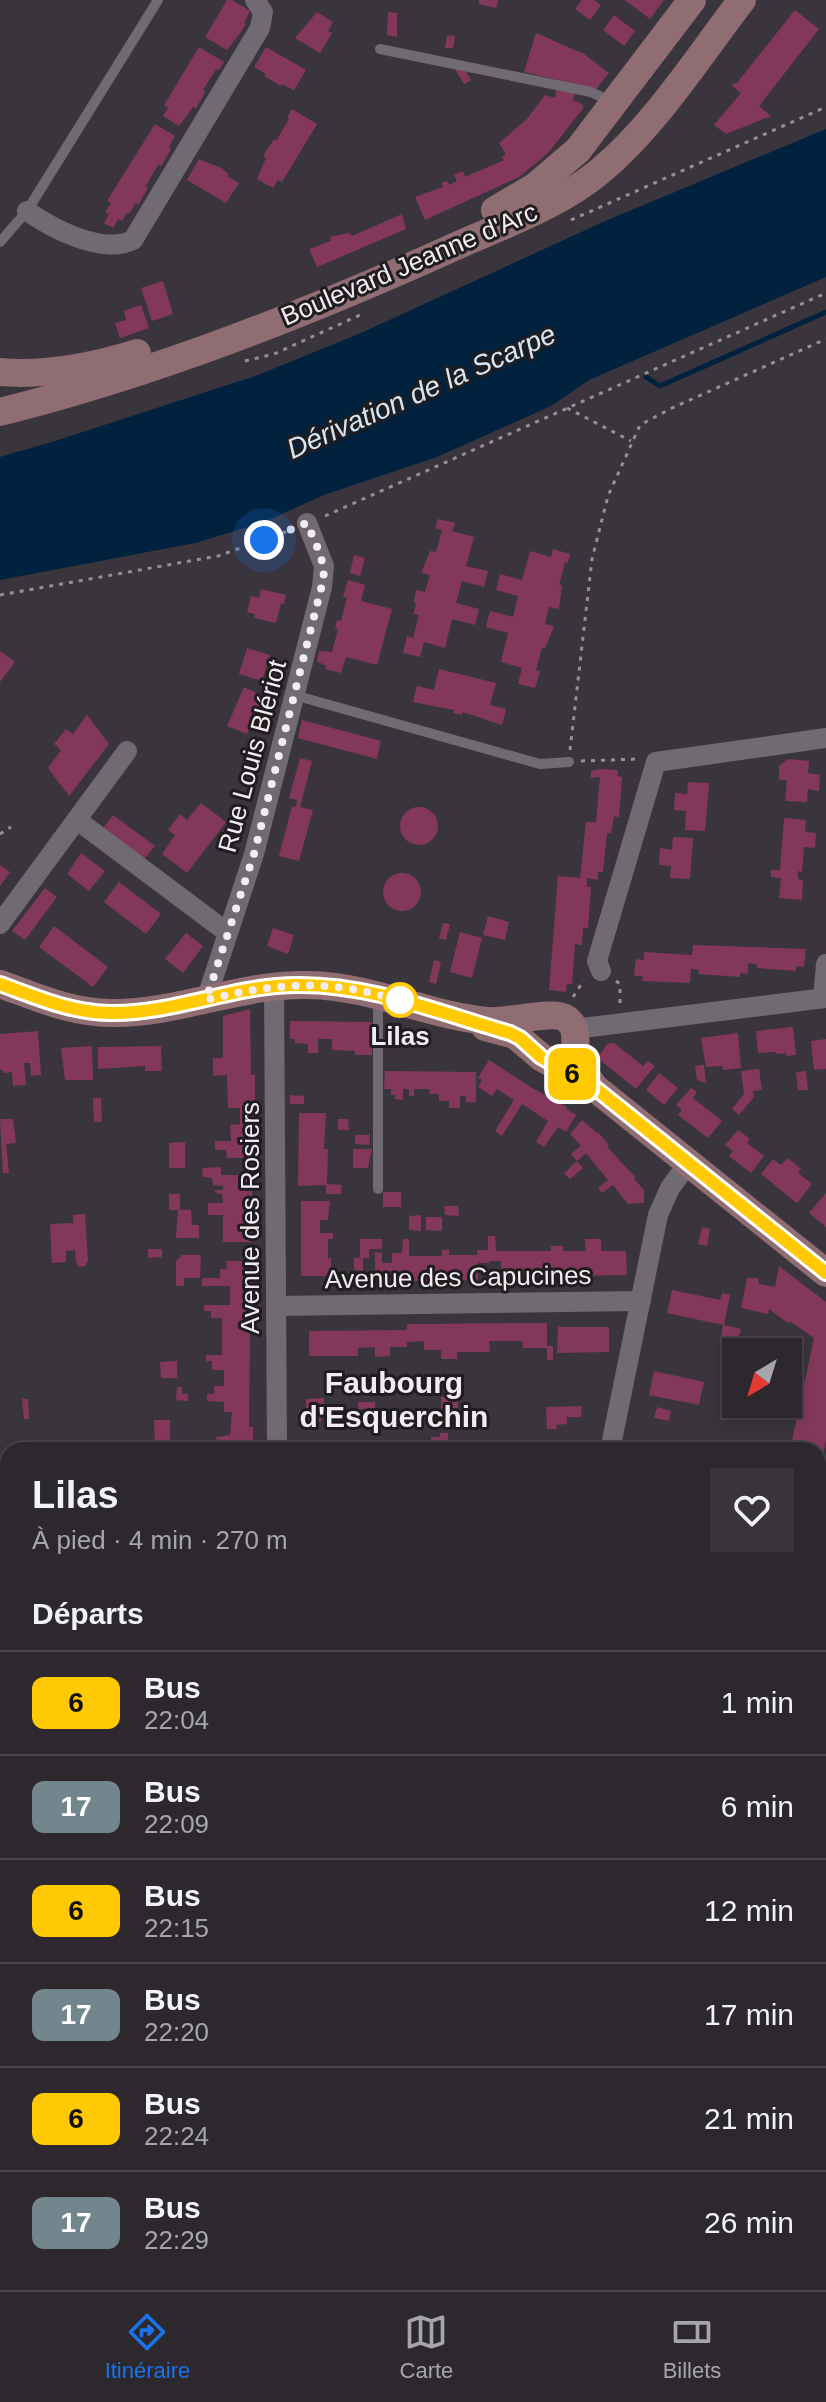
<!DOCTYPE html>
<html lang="fr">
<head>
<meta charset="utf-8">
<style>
  :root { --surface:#2c282d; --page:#383439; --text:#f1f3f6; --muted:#a6a6aa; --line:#484449; --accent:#1a73e8 }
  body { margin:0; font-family:Helvetica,sans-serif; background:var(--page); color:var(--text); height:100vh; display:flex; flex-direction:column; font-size:30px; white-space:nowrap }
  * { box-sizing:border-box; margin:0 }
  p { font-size:26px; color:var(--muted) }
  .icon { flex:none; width:44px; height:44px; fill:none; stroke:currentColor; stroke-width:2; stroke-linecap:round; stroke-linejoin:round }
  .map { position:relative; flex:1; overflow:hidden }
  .drawer { position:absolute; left:0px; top:1442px; width:826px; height:848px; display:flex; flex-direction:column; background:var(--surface); border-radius:24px 24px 0 0; box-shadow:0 4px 12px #0003,0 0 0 2px var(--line) }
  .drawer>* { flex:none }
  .badge { padding:0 16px; border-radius:12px; font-size:28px; line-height:52px }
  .needle { width:52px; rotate:218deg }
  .buttons { position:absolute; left:722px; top:1338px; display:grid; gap:16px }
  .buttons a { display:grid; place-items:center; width:80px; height:80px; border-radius:0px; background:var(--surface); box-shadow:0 4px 12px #0003,0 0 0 2px var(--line); font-size:40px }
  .you { position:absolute; width:40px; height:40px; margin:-20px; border:6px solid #fff; border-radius:50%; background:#1a73e8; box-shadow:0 0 0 12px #1a73e833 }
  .map>.badge { position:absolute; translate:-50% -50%; box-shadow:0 0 0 4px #fff }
  h2 { padding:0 32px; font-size:30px; line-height:72px }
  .round { display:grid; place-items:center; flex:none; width:84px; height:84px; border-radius:0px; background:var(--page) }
  .overview { display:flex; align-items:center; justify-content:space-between; height:136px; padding:0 32px }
  h1 { font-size:38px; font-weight:700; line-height:60px }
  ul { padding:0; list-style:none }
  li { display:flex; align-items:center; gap:24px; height:104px; padding:0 32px; border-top:2px solid var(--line) }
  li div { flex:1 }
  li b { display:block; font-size:30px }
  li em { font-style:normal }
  li .badge { min-width:88px; font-weight:700; text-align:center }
  .tabs { display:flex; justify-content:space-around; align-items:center; height:112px; border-top:2px solid var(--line); background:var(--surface); font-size:22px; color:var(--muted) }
  .tabs a { display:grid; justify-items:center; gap:4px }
  .tabs .current { color:var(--accent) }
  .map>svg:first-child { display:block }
  .water { fill:#00223e }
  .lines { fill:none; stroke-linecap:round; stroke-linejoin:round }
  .stream { stroke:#00223e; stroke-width:5 }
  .building { fill:#83385b }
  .path { stroke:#959096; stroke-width:3; stroke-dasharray:4 6; stroke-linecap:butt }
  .lane { stroke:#706a72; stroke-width:10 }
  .street { stroke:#706a72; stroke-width:20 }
  .secondary { stroke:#8f6d72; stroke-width:28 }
  .line-casing { stroke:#fff; stroke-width:18 }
  .line { stroke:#ffc904; stroke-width:12 }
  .walk { stroke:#f1edf2; stroke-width:8; stroke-dasharray:0 14.4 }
  .stop-dot { fill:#fff; stroke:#ffc904; stroke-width:4 }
  .labels { text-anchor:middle; stroke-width:6; stroke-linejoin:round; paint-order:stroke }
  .street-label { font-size:26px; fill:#f1edf2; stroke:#201d20 }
  .stop-label { font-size:26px; font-weight:bold; fill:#f1edf2; stroke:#201d20 }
  .water-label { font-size:28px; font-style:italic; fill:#d5e6f5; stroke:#201d20 }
  .quarter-label { font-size:30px; font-weight:bold; fill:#f1edf2; stroke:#201d20 }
</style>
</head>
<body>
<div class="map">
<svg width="826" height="2290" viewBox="0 0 826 2290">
  <rect width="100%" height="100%" fill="#3a353c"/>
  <!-- water -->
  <path class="water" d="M826,129v148l-237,103 -38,26 -114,51 -113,38 -60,27 -69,21 -195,37v-123l55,-16 203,-66 103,-42 242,-111z"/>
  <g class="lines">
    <!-- stream -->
    <path class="stream" d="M646,377l14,9 166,-74"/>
  </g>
  <!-- building -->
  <g class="building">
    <path d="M227,0h5l18,11 -6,12 2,1 -5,8 -14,18 -22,-13z"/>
    <path d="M479,0h19l-2,8 -17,-4z"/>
    <path d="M582,0h12l7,5 -11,15 -15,-11z"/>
    <path d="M625,0h39l-14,19z"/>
    <path d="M795,10l24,19 -60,77 12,10 -45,18 -12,-9 27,-32 -9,-7 2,-3 2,1z"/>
    <path d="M317,12l16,10 -5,9 4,2 -12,20 -25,-15z"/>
    <path d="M388,12l9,1v24l-10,-2z"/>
    <path d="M614,15l21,16 -11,15 -21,-16z"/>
    <path d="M536,33l48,21 25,19 -13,16 -72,-17z"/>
    <path d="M447,35l8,1 -2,12h-8z"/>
    <path d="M199,47l25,15 -5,8 -3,-1 -13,21 2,2 -9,17 -3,-2 -14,19 -16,-10 5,-8 -4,-3z"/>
    <path d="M266,47l40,23 -12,20 -12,-6 -1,2 -17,-10 2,-2 -12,-7z"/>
    <path d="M454,68l11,2 6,10 -7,4z"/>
    <path d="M556,89l19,4 -2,8 6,1 5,5 -35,45 -30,25 -94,43 -10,-23 28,-10 -2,-4 6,-2 2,4 8,-4 -3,-6 9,-4 2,6 39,-17 -2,-3 4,-3 -7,-11 27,-23 19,-25 10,3z"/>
    <path d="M292,109l25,15 -35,58 -4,-2 -5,8 -16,-9 9,-21 -3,-2 11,-17 2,2 13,-22 -2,-1z"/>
    <path d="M155,124l20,12 -6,11 2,2 -10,17 -2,-2 -7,11 -6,11 2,2 -10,17 -2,-2 -7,11 -2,-1 -5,8 -4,-2 -5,9 -9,-5 5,-9 -4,-2 6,-9 -4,-2z"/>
    <path d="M199,159l22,9 8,6 -2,2 12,7 -13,20 -39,-23z"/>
    <path d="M402,214l4,15 -89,38 -8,-18 22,-8 -1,-4 19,-4 3,3z"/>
    <path d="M163,281l10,33 -21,7 -11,-33z"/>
    <path d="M141,305l8,23 -29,10 -5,-15 11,-3 -2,-9z"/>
    <path d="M438,519l17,4 -3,8 22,6 -8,29 22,5 -4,16 -22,-6 -6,22 23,6 -4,16 -23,-6 -7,29 -21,-6 -4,15 -17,-4 4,-17 6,2 6,-23 -6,-1 3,-9 -2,-4 2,-11 9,2 5,-17 -9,-2 9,-22 6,1 6,-22 -7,-2z"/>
    <path d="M553,549l17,5 -2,9 -3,-1 -6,23h3l-3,24 -10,-2 -4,17 9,2 -9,23 -3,-1 -6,22 4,1 -5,17 -17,-4 4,-16 -21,-6 7,-29 -22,-6 4,-16 23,6 5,-21 -22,-6 4,-16 22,6 8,-29 21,6z"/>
    <path d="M354,555l11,3 -5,18 -10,-3z"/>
    <path d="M348,580l17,5 -4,16 31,8 -15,56 -31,-8 -5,16 -16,-4 1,-3 -9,-5 2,-10 13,1 6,-23h-3l2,-9 4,1 6,-23 -4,-1z"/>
    <path d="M261,589l25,6 -2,9 -3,-1 -5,20 -22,-5 1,-4 -8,-2 4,-16 8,2z"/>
    <path d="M247,648l23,7 -8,26 -23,-7z"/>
    <path d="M0,651l15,11 -15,20z"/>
    <path d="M439,669l57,14 -6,22 16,4 -4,16 -39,-13 -1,3 -9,-2 1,-3 -41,-8 4,-16 17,4z"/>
    <path d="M244,687l20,9 -17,38 -20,-8z"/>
    <path d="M87,715l22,29 -40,52 -21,-28 13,-18 -7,-6 12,-15 7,5z"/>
    <path d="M302,720l79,21 -4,18 -79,-21z"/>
    <path d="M300,758l12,3 -12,46 13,3 -14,51 -20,-5 13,-50 4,1 1,-7 -8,-2z"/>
    <path d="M788,759l21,2 -1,12 12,2 -1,16 -11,-2 -1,13 -22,-1 2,-21h-8v-14z"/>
    <path d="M601,769l17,1 -1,6 5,1 -3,40 -5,-1 -3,17h-4l-4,39h-5v8l-11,-2v9h4l-3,41h-5l-1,17 -7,-1 -3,40h-5l-1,8 -17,-2 9,-114 22,2 6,-56h10l4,-45 -9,1v-7z"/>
    <path d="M688,782l21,1 -4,48 -20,-1 1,-19 -12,-1 1,-17 12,1z"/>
    <path d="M201,803l25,19 -39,51 -25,-19 13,-19 -7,-5 12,-16 7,6z"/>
    <circle cx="419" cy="826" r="19"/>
    <path d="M113,815l42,31 -11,13 -41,-31z"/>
    <path d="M784,818l22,2 -1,12 11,1 -1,15 -11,-1 -2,25 -4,-1v8l5,1 -1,20 -23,-2 2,-20 -10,-1v-7h9z"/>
    <path d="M673,837l20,1 -3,41 -20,-1 1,-12 -12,-1 1,-17 12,2z"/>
    <path d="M81,853l24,18 -16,20 -22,-17z"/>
    <path d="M0,865l10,7 -10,14z"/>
    <circle cx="402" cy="892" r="19"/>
    <path d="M119,882l42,32 -15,20 -42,-32z"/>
    <path d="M45,888l12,9 -32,43 -13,-9z"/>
    <path d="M488,916l21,6 -4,18 -22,-5z"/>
    <path d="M443,923l7,1 -4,16 -7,-2z"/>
    <path d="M54,926l54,41 -15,20 -54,-40z"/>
    <path d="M273,928l21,7 -6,19 -21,-8z"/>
    <path d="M460,932l22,6 -10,40 -22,-6z"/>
    <path d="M186,933l17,13 -20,27 -18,-14z"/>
    <path d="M693,945l113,4 -2,18 -7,-1 -1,5 -39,-3v-4l-9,-1v11l-8,-1v4l-41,-3v-4l-8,-1 -1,14 -48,-2 1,-5h-9l2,-17 8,1v-8l48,3z"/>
    <path d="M434,960l7,2 -5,22 -7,-2z"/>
    <path d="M250,1009l1,66h4v83h-28l-1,-8h-11v-9h16l-1,-16 10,-1v-16h-12l-1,-33 -14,1v-18h10v-42z"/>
    <path d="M290,1021l82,1v33h-17v-4l-23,-1v-11h-14v14h-10v-9l-13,-1v-4h-5z"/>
    <path d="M793,1027l3,28 -10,1v-3l-10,1v-2l-18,1 -2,-22z"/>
    <path d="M38,1031l3,44 -10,1 -1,-13h-6l2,22 -13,1 -1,-14 -9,1v-3h-3v-36z"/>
    <path d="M738,1033l3,35 -18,2v-4l-17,1 -5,-29z"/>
    <path d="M826,1039v30l-12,1 -3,-29z"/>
    <path d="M614,1043l29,23 5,-5 7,5 -19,23 -36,-29v-5l7,-11z"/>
    <path d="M92,1046l1,34h-28l-4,-32z"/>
    <path d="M161,1046l1,25h-17v-5l-47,3v-22z"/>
    <path d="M489,1060l43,28 35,19 -1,2 10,6 -10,17 -8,-5 -14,20 -8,-5 12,-21 -26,-17 -20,32 -7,-5 19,-31 -17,-11 -5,7 -14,-9 4,-7 -4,-2z"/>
    <path d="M704,1065l2,18 -9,-3 -2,-14z"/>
    <path d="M759,1069l3,21 -9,1 1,6 -15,18 -7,-6 12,-15 -3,-23z"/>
    <path d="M385,1071l91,1v30h-10v-6h-6v12h-11v-7h-10v-7h-9l-1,-5h-15v7h-5v-7h-6v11l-8,-1v-4h-4v-6h-7z"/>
    <path d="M806,1071l2,19h-10l-2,-18z"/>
    <path d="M659,1073l19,15 -14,17 -18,-15z"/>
    <path d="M691,1088l6,4 -4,6 29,23 -14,17 -30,-23 4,-5 -6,-5z"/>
    <path d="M290,1095l14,1v8h-14z"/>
    <path d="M93,1098h8l1,24h-8z"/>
    <path d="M299,1113h27l-2,36h4l-1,35 15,1 -1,9h-15v-9l-28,1z"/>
    <path d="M0,1119h13l3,24 -10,1 3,29h-6z"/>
    <path d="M338,1119h10l1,11h-11z"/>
    <path d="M582,1120l15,13 1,-1 11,13 -2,2 29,31 -2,1 10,11v13l-16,1 -15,-19 -11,8 -4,-5 10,-8 -22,-27 -9,8 6,7 -13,11 -6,-6 13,-12 -6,-7 10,-8 -11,-12z"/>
    <path d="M738,1130l12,9 -3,4 17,13 -13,17 -22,-17 4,-5 -8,-6z"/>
    <path d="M355,1135h15l-1,10 -14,-1z"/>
    <path d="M185,1142v26h-16v-25z"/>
    <path d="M353,1149h19l-4,19h-15z"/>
    <path d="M788,1158l13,11 -3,4 14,11 -15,19 -36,-29 12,-15 8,6z"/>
    <path d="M221,1167v8h31v67h-29v-27h-15v-12h15l-1,-9 -7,-1v-3h8v-4l-10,-1 -1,-7 -9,-1 -1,-9z"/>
    <rect x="383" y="1192" width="18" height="15"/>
    <path d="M826,1193v34l-17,-14z"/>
    <path d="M169,1194h11v16h11l1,15h7v13h-23l2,-28h-9z"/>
    <path d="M301,1201h29l-2,19h-8v13h13v6h-5v19h3v18h-30z"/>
    <path d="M444,1206h14l1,10 -14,-1z"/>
    <path d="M85,1214l3,47 -3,5 -6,1 -3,-6 -1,-11 -9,1v11l-14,1 -2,-39 23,-1v-8z"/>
    <path d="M421,1215v16l-12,-1v-14z"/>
    <path d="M426,1217h16v14l-16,-1z"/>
    <path d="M702,1227l8,2 -3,17 -9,-2z"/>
    <path d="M488,1236h7l1,15h55v-5h12v5h23l-1,-12h16v12h25l1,24 -126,2v-16h-12v2h-11v17l-103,2v-30l7,1v10h10v-10h10l1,-14h6v17h33v-6h7v5h28v-5h11z"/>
    <path d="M360,1239h22v10h-13v9h-6v13l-9,-1v-12h9h-3z"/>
    <path d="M148,1249h14v8l-14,1z"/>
    <path d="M182,1255h19l-1,23h-16v8h-8v-25z"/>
    <path d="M226,1261h28l1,68 -5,-1 -1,99h4v23h-34l-3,-13 14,-2 2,-23h-8v-10l-17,-1v-7h7v-8h10v-16h-12v-9h-6v-6h16v-37h-11v-7h-7v-6h26v-19h-28v-8h18v-9h7z"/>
    <path d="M779,1266l47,36v139l-7,32 -1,-23h-28l24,-112 -24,-17 -2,2 -19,-14 -1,5 -27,-6 6,-30h11l1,6 16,3z"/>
    <path d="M672,1290l48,10 2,-7 8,2 -6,30 17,4 -4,17 -17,-4 3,-17 -56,-12z"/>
    <path d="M547,1323v23h6v14h-6v-12h-24l-1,-7h-33l1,11h-33v7h-16v-9h-17v-9l-17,1v5h-17v9l-15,1v-10l-17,1v8h-49v-25l98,-1v-6z"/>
    <path d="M558,1327h51v25l-52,1z"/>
    <path d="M177,1361v17h-16l-1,-16z"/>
    <path d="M654,1371l50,11 -5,23 -50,-10z"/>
    <path d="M177,1387h5v7h6v7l-12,-1z"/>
    <rect x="441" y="1397" width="17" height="11"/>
    <path d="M324,1398v12h-3v12l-22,-1v-11h7v-11z"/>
    <path d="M22,1399h6l1,20h-5z"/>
    <rect x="358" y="1402" width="17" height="7"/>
    <path d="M582,1406l-1,11h-14v7l-11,1 1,4h-10l-1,-22z"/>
    <path d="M657,1407l14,4 -2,10 -15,-3z"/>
    <path d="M154,1420h16v30h-15z"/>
    <path d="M440,1433h8l1,17h-18v-13h9z"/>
    <path d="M825,1613h1v133l-8,-2v-102z"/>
    <rect x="0" y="1692" width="8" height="27"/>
    <path d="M0,1784h8v20h-7z"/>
    <path d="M818,2128l8,3v22l-8,-3z"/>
    <path d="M818,2203l8,3v19l-8,16z"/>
    <path d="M818,2281l4,2 -3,7h-32l3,-8z"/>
    <path d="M36,2282h68l3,5 -3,3h-35l-2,-3 -5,-1 -6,4h-15z"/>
    <path d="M139,2282h38l2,8h-36z"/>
    <rect x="221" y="2282" width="42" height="8"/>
    <path d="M431,2282h43l-2,8h-44z"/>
    <path d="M642,2283l1,7h-16l-1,-6z"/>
  </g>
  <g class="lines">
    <!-- path -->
    <g class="path">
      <path d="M571,220l255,-113"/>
      <path d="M245,361l29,-7 86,-39"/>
      <path d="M567,408l64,33"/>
      <path d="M325,516l501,-223"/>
      <path d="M0,595l218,-39 70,-25"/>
      <path d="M570,750l22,-191 16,-63 32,-71 32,-17 154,-69"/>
      <path d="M581,761l56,-2"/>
      <path d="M0,834l11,-7"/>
      <path d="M616,981l4,3v19"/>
      <path d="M573,997l11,-17"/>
    </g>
    <!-- lane -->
    <g class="lane">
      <path d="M380,49l211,43 21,10"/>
      <path d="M0,242l27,-31 131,-211"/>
      <path d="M294,695l246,69 29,-2"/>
      <path d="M378,999v190"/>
      <path d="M818,1780l8,2"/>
    </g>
    <!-- street -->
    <g class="street">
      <path d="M27,211c26,18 75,44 106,29l127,-212 3,-16 -8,-12"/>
      <path d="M77,820l151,113"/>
      <path d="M0,924l127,-173"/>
      <path d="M601,971l-4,-10 59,-199 170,-24"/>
      <path d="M274,986l3,464"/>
      <path d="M823,998l3,-34"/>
      <path d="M206,1000l48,-146 68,-267 2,-21 -17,-43"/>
      <path d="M574,1029l252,-31"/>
      <path d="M276,1306l365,-5"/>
      <path d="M610,1450l48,-235 12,-27 19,-26"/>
      <path d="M818,1581l8,-37"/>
      <path d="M0,1731h8"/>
      <path d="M818,1819h1"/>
      <path d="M818,2180l8,3"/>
      <path d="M701,2289v1"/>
    </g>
    <!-- secondary -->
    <g class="secondary">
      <path d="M495,210l41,-24 42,-36 114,-150"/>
      <path d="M0,372c47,4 92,-5 137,-19"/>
      <path d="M0,412c156,-39 308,-99 454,-165 49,-22 104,-41 145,-75 55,-45 99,-115 143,-172"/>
      <path d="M0,984c36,13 72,29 111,29 67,1 131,-30 198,-28 62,1 118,30 178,36 20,2 66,-11 78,-3 15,9 8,24 12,38 3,12 10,22 18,32"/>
      <path d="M485,1027l30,8 26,22 54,31 231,185"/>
    </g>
  </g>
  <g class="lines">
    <defs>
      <path id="line" d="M0,984c36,13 72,29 111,29 63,1 123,-28 186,-28 73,-1 143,28 213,48l10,5 21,19 54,31 231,185"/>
    </defs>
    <!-- line casing -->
    <use href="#line" class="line-casing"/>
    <!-- line -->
    <use href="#line" class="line"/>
    <!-- walk -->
    <path class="walk" d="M264,540l43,-17 14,33 3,21 -70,277 -48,146c48,-12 95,-19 145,-11 16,2 33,8 49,11"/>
  </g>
  <!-- markers -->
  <circle class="stop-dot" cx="400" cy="1000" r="16"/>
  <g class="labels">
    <!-- street labels -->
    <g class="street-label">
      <text transform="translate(409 264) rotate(-23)" y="9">Boulevard Jeanne d'Arc</text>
      <text transform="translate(252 756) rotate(-75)" y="9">Rue Louis Blériot</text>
      <text transform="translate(250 1218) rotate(-90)" y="9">Avenue des Rosiers</text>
      <text transform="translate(458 1277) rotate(-1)" y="9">Avenue des Capucines</text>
    </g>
    <!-- stop labels -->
    <g class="stop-label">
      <text x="400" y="1045">Lilas</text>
    </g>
    <!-- water labels -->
    <g class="water-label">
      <text transform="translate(421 391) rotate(-24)" y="10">Dérivation de la Scarpe</text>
    </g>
    <!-- quarter labels -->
    <g class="quarter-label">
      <text x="394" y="1393">Faubourg<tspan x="394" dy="34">d'Esquerchin</tspan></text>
    </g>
  </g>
</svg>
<div class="buttons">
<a><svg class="needle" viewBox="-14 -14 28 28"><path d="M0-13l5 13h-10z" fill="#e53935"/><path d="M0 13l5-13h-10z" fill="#a6a6aa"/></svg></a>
</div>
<div class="you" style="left:264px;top:540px"></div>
<b class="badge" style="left:572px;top:1074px;background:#ffc904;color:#111">6</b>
<section class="drawer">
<div class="overview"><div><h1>Lilas</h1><p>À pied · 4 min · 270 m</p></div><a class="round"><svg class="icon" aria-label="heart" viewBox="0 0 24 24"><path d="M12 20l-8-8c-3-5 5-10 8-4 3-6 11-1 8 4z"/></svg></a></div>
<h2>Départs</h2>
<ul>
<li><span class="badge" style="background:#ffc904;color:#111">6</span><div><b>Bus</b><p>22:04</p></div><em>1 min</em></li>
<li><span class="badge" style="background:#73868d;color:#fff">17</span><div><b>Bus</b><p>22:09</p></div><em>6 min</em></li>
<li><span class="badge" style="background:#ffc904;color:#111">6</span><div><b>Bus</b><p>22:15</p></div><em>12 min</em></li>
<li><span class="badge" style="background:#73868d;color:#fff">17</span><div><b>Bus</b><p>22:20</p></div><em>17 min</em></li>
<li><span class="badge" style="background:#ffc904;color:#111">6</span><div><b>Bus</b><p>22:24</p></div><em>21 min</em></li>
<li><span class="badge" style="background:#73868d;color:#fff">17</span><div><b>Bus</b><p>22:29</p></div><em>26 min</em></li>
</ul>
</section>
</div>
<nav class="tabs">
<a class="current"><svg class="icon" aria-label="directions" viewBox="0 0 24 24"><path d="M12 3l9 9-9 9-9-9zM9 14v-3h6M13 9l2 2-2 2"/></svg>Itinéraire</a>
<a><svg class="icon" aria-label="map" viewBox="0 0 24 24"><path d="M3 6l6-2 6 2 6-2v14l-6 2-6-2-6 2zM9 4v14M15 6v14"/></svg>Carte</a>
<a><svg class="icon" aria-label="tickets" viewBox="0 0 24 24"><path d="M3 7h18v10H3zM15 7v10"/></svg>Billets</a>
</nav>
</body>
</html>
